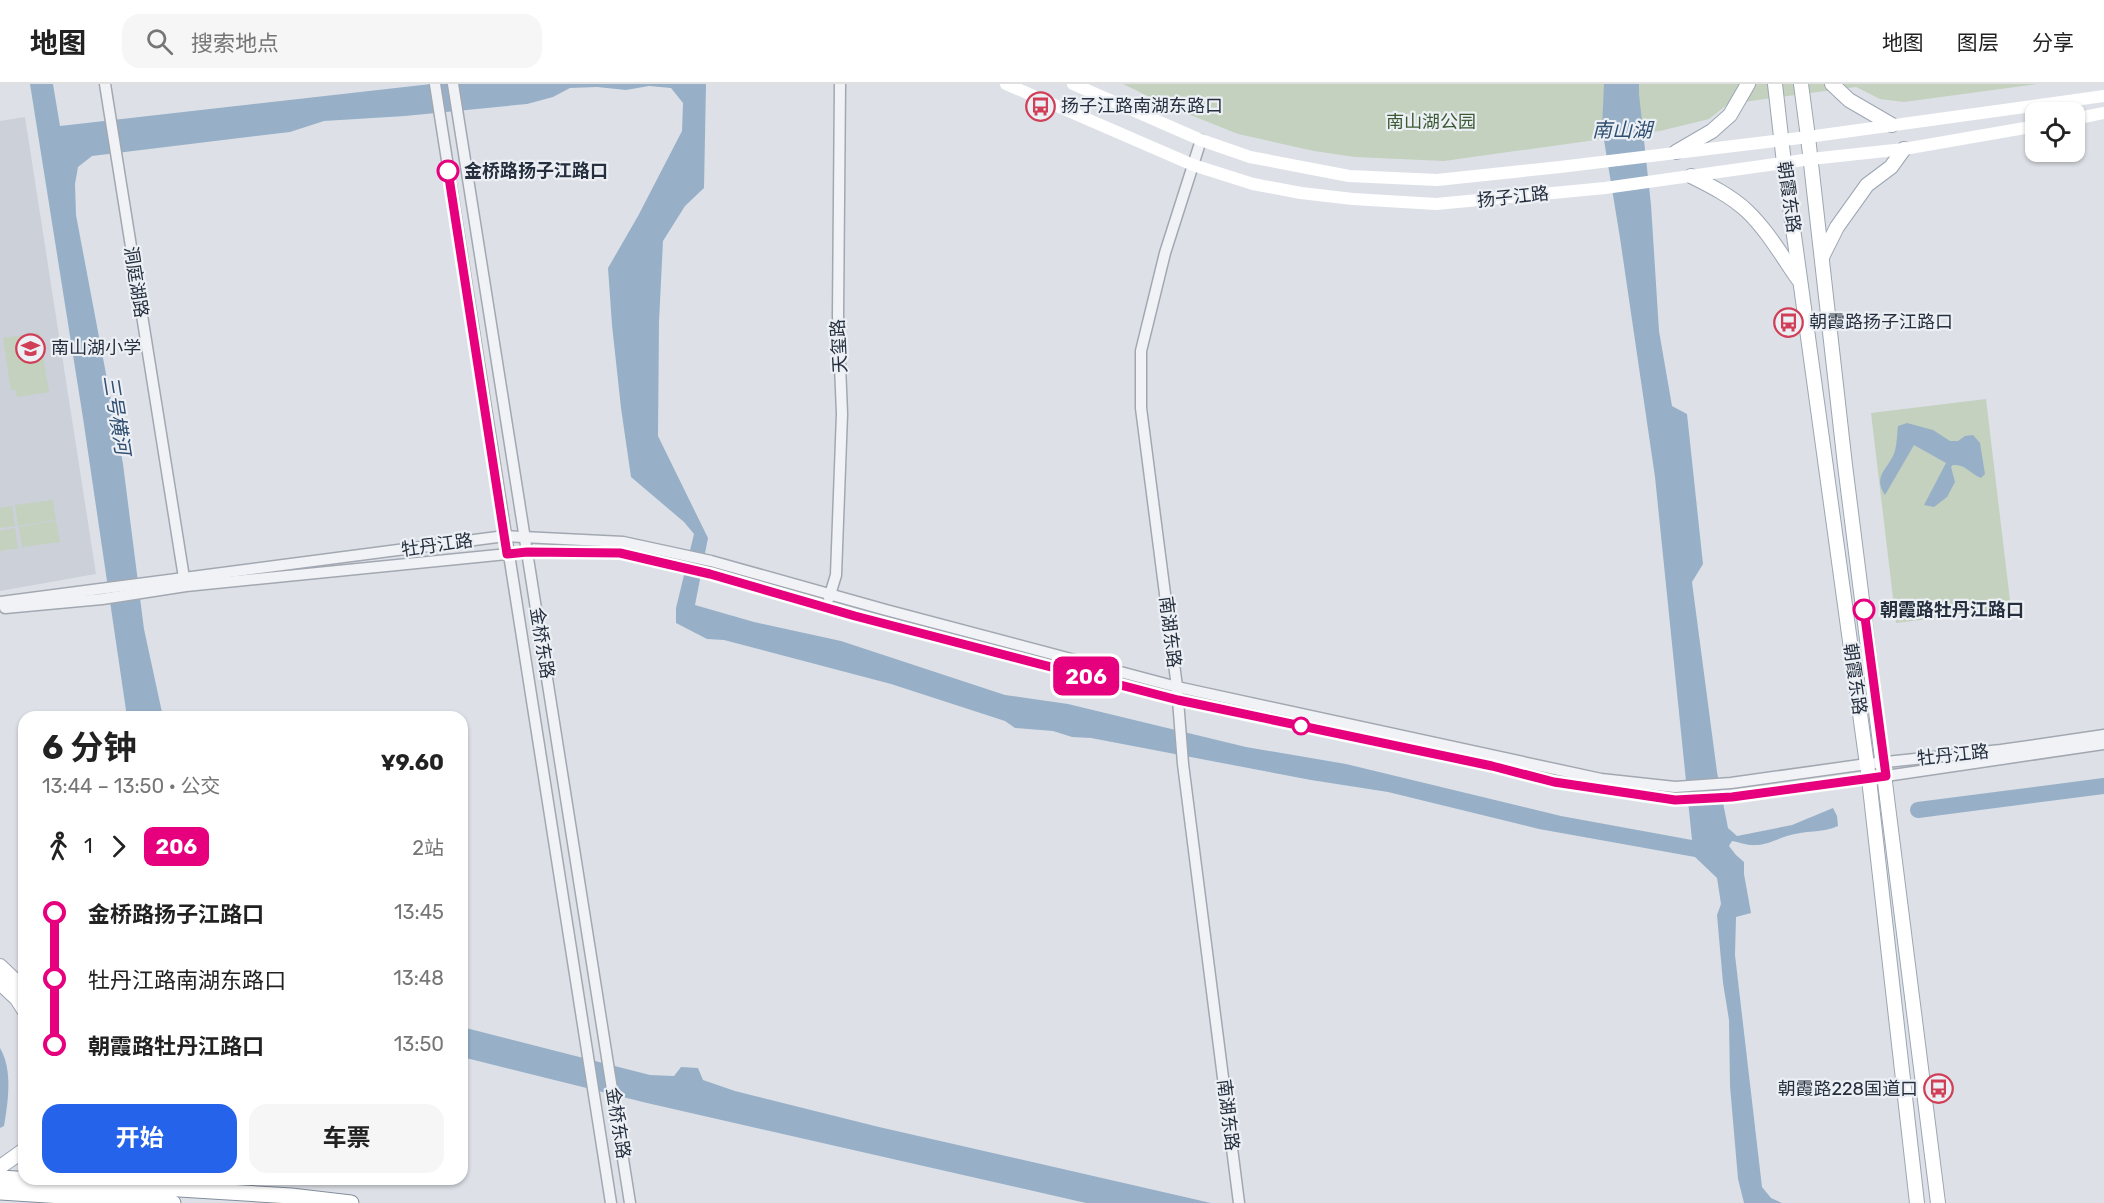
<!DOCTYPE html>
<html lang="zh">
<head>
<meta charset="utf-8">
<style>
  :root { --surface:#fff; --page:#f6f6f6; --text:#222; --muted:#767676; --line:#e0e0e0; --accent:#2563eb }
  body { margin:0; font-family:Rubik,"Noto Sans SC",sans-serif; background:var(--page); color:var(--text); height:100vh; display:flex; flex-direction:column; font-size:22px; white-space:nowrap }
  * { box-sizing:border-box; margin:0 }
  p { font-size:20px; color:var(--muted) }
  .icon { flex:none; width:33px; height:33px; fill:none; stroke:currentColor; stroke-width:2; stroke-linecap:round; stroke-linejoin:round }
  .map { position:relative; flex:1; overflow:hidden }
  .side { position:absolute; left:18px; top:627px; width:450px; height:474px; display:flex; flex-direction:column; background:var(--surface); border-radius:18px; box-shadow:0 2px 4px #0004 }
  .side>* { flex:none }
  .badge { padding:0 12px; border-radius:9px; font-size:21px; line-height:39px }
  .controls { position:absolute; left:2025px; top:18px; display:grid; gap:12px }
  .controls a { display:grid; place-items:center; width:60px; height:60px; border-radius:12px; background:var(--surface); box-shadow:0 2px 4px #0004; font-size:30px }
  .map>.badge { position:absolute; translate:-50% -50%; box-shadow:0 0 0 3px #fff }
  .legs { display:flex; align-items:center; gap:9px; height:66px; padding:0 24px; font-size:20px }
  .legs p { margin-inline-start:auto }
  .summary { display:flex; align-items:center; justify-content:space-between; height:102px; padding:0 24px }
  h1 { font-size:33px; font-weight:700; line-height:45px }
  .cta { display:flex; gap:12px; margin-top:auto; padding:12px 24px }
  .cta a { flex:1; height:69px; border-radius:18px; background:var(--accent); color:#fff; font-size:24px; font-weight:700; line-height:69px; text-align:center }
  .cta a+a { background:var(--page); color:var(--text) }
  ul { padding:0 24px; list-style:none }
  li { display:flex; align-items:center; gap:21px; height:66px; font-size:22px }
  li i { display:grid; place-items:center; width:9px; height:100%; margin:0 8px; background:currentColor }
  li i::after { content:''; width:15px; height:15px; margin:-8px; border:4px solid; border-radius:50%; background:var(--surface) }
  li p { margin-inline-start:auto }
  li:first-child i { background:linear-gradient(#0000 50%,currentColor 0) }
  li:last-child i { background:linear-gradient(currentColor 50%,#0000 0) }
  header { display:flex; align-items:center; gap:36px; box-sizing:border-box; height:84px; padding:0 30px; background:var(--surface); border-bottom:2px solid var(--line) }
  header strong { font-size:28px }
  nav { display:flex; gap:33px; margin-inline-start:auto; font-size:21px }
  .search { width:420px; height:54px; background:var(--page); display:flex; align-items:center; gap:15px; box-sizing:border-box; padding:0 21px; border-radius:18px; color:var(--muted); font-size:22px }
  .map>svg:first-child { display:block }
  .built { fill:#cbd0d9 }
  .green { fill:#c3d1be }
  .water { fill:#97b0c8 }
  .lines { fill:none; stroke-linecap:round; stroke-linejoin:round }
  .river { stroke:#97b0c8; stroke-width:16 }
  .tertiary-casing { stroke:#a2a8b1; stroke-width:13 }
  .primary-casing { stroke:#9ca6b3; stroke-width:16 }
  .trunk-casing { stroke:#848f9e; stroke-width:17 }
  .tertiary { stroke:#f0f2f6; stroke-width:10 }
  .secondary { stroke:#fff; stroke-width:12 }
  .primary { stroke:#fff; stroke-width:14 }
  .trunk { stroke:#fff; stroke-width:15 }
  .line-1-casing { stroke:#fff; stroke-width:14 }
  .line-1 { stroke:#e6007e; stroke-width:9 }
  .stop-1-dot { fill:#fff; stroke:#e6007e; stroke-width:3 }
  .labels { text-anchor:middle; stroke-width:4.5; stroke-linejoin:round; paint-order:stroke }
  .poi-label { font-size:18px; fill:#262f3e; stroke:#ecf0f5; text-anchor:start }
  .park-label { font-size:18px; fill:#3b5a33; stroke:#ecf0f5 }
  .stop-label { font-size:18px; font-weight:bold; fill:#262f3e; stroke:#ecf0f5; text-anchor:start }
  .street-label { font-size:18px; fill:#262f3e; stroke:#ecf0f5 }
  .water-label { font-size:20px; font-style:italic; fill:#304f72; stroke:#ecf0f5 }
</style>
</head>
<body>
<header>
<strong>地图</strong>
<div class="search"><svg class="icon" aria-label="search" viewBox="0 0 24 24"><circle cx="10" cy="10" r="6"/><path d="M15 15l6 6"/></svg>搜索地点</div>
<nav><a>地图</a><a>图层</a><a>分享</a></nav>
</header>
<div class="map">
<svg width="2104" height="1119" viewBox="0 0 2104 1119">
  <rect width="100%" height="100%" fill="#dde1e7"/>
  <!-- built -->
  <path class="built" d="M25,33l71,457 -96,17v-470z"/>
  <!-- green -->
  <g class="green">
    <path d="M1123,0h914l-133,18 -24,-3 -24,-12 -128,17 -19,15 -49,12 -216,30 -89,-4 -41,-6 -76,-17 -70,-28z"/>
    <path d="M39,249l10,59 -32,5 -1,-7h-5l-8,-52z"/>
    <path d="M1986,315l25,210 -115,14 -25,-210z"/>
    <path d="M53,416l3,20 -38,6 -3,-21z"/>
    <path d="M12,422l3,20 -15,2v-20z"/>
    <path d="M56,437l4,21 -38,5 -3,-20z"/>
    <path d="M15,444l3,20 -18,3v-20z"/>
  </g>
  <!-- water -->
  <g class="water">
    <path d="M30,0h23l7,42 371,-42h275l-2,104 -19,18 -22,35 -4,81 -1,114 50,102 -13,67 59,17 87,19 164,54 63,9 178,43 100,17 215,52 131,24 -37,-363 -35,-239 -18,-110 2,-44h35v10l12,111 8,126 13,75 15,8 16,150 -11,18 25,190 11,56 9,8 55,-11 41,-17 4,8 1,10c-15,7 -33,4 -51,10 -10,3 -21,9 -31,9 -8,1 -17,-3 -24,-4l-3,5 7,9 8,7v12l7,39 -15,4 -1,38 27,232 9,11 11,5h-38l-6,-24 -8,-93 -1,-66 -6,-37 -6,-68 4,-11 -4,-26 -22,-21 -156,-28 -151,-37 -77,-12 -220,-42 -19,-1 -19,-6 -38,-3 -10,-7 -114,-37 -167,-44 -17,-1 -31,-16v-15l18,-74 -10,-12 -53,-45 -10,-69 -9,-83 -4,-57 30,-52 44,-85 1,-28 -12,-15 -22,-2 -23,4 -29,-3 -27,1 -17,9 -26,7 -122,12 -81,5 -34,11 -198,24 -14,11 -3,17 1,31 47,249 21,165 19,88h-36l-44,-299z"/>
    <path d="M1907,339l26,7 17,11h8l7,-5 8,-1 7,8 5,31 -4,4c-12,-5 -14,-13 -28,-13l-2,2 4,15 -8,15 -13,10 -10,-2 22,-42 -32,-18 -29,50c-13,-20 4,-26 10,-44 2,-8 2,-17 3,-25z"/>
    <path d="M462,943l188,48 24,1 7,-9 17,1 5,12 32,11 144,36 332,76h-125l-439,-100 -185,-46z"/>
    <path d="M0,964c13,22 8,54 4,78l-4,2z"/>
  </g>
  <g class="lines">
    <!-- river -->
    <path class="river" d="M1918,726l186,-24"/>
    <defs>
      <g id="tertiary">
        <path d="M105,0l80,500"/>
        <path d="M435,0l176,1119"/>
        <path d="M453,0l177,1119"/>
        <path d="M1201,56l-36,113 -24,98v57l36,279 6,77 56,439"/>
        <path d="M829,514l7,-23 6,-161 -4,-99 2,-231"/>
        <path d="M0,518l505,-66 118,6 88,19 175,49 291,77 424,92 74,8 56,-4 136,-19 134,-14 103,-15"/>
        <path d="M5,524l97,-9 84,-13 341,-34 93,1 90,21 145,42 323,84 314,66 62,16 121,18 57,-3 154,-21 218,-32"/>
      </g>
      <g id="primary">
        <path d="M1775,0l9,79 85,616 48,424"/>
        <path d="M1801,0l7,53 37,328 93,738"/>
        <path d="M1832,0l17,16 43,25"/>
        <path d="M1676,68l36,-21 18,-16 18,-31"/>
        <path d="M1691,92c20,10 40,20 56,35 20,19 35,45 51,68"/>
        <path d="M1822,173l15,-30 30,-42 24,-18 13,-18"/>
        <path d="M0,882l24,23"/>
        <path d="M0,899l17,16 7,11"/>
        <path d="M0,1083l24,-17"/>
      </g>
      <g id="trunk">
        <path d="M0,1094l291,18 60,7"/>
        <path d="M0,1108l173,11"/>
      </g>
    </defs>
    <!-- tertiary casing -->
    <use href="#tertiary" class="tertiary-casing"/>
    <!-- primary casing -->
    <use href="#primary" class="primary-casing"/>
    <!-- trunk casing -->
    <use href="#trunk" class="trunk-casing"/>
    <!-- tertiary -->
    <use href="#tertiary" class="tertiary"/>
    <!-- secondary -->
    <g class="secondary">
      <path d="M1006,0l187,81 60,19 48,9 52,6 83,5 169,-16 206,-29 93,-10 132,-23"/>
      <path d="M1073,0l128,56 49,17 99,19 88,4 123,-13 248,-30 296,-41"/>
      <path d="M2074,35l30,-6"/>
    </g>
    <!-- primary -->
    <use href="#primary" class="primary"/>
    <!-- trunk -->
    <use href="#trunk" class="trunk"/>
  </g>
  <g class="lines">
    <defs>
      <path id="line-1" d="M448,87l59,383 20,-2 93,1 90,21 145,42 323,84 314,66 62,16 121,18 57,-3 154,-21 -22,-166"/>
    </defs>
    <!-- line-1 casing -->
    <use href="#line-1" class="line-1-casing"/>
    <!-- line-1 -->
    <use href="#line-1" class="line-1"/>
  </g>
  <!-- icons -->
  <defs>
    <symbol id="bus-ring" viewBox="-11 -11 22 22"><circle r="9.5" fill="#ecf0f5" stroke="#d03e57" stroke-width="1.5"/><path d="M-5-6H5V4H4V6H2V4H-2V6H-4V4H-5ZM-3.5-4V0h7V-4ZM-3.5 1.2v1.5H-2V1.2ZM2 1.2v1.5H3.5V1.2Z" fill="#d03e57"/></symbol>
    <symbol id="school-ring" viewBox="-11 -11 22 22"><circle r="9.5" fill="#ecf0f5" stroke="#d03e57" stroke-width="1.5"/><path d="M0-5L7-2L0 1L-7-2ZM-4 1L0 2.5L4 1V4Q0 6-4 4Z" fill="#d03e57"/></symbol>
  </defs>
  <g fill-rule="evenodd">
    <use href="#bus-ring" x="1024" y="6" width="33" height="33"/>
    <use href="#bus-ring" x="1772" y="222" width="33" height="33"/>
    <use href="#school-ring" x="14" y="248" width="33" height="33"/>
    <use href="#bus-ring" x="1922" y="988" width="33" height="33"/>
  </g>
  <!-- markers -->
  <g class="stop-1-dot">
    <circle cx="448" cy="87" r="10"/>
    <circle cx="1864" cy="526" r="10"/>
    <circle cx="1301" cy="642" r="8"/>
  </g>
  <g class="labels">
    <!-- poi labels -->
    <g class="poi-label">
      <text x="1061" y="28">扬子江路南湖东路口</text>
      <text x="1809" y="244">朝霞路扬子江路口</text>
      <text x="51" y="270">南山湖小学</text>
      <text x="1918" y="1011" text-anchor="end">朝霞路228国道口</text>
    </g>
    <!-- park labels -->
    <g class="park-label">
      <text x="1431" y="44">南山湖公园</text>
    </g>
    <!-- stop labels -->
    <g class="stop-label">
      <text x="464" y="93">金桥路扬子江路口</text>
      <text x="1880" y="532">朝霞路牡丹江路口</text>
    </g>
    <!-- street labels -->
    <g class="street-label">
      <text transform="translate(1513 113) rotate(-6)" y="6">扬子江路</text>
      <text transform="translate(1789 113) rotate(82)" y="6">朝霞东路</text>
      <text transform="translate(136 198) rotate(81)" y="6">洞庭湖路</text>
      <text transform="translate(839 262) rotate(-93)" y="6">天玺路</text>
      <text transform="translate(437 461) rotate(-8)" y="6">牡丹江路</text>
      <text transform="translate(1170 548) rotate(83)" y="6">南湖东路</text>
      <text transform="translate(542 559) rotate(81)" y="6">金桥东路</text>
      <text transform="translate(1855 595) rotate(82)" y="6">朝霞东路</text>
      <text transform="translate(1953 671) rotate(-6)" y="6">牡丹江路</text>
      <text transform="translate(1228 1031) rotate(83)" y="6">南湖东路</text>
      <text transform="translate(618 1039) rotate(81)" y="6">金桥东路</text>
    </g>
    <!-- water labels -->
    <g class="water-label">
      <text x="1622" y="53">南山湖</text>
      <text transform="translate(117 331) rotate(81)" y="7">三号横河</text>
    </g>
  </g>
</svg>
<div class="controls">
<a><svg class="icon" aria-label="locate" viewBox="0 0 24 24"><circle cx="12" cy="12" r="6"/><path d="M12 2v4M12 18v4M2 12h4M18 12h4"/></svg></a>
</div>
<b class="badge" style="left:1086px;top:592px;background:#e6007e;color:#fff">206</b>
<section class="side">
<div class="summary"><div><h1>6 分钟</h1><p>13:44 – 13:50 · 公交</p></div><b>¥9.60</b></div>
<div class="legs"><svg class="icon" aria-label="walk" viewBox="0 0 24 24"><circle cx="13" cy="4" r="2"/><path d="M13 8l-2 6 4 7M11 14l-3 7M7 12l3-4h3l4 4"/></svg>1<svg class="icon" aria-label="forward" viewBox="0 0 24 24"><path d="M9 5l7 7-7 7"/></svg><b class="badge" style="background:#e6007e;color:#fff">206</b><p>2站</p></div>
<ul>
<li><i style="color:#e6007e"></i><b>金桥路扬子江路口</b><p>13:45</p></li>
<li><i style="color:#e6007e"></i><span>牡丹江路南湖东路口</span><p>13:48</p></li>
<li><i style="color:#e6007e"></i><b>朝霞路牡丹江路口</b><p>13:50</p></li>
</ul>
<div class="cta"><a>开始</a><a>车票</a></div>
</section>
</div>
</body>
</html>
